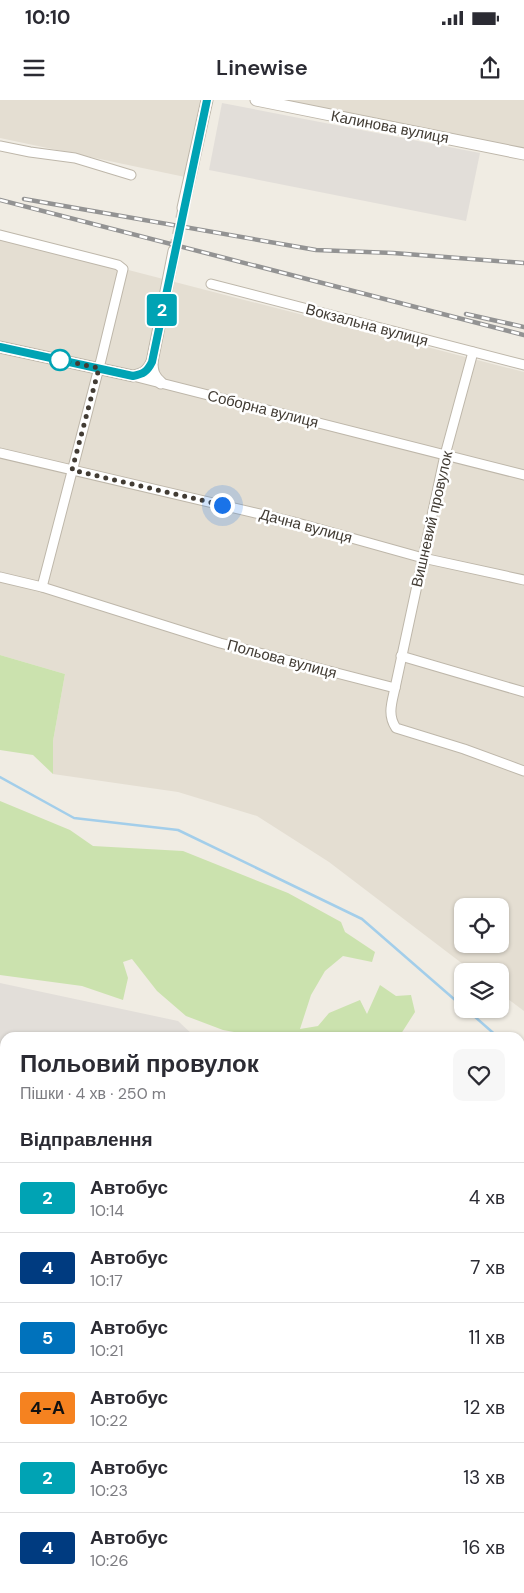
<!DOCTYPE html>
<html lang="uk">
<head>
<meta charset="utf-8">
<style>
  :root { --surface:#fff; --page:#f7f7f7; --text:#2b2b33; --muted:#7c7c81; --line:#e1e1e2 }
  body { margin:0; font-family:"DM Sans",sans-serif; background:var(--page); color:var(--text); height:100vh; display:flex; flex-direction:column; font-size:19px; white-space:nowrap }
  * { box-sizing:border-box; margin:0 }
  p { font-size:16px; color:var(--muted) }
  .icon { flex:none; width:28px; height:28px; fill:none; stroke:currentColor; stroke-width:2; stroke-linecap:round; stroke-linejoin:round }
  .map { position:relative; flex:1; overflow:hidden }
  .drawer { position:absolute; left:0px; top:932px; width:525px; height:561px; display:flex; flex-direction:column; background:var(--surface); border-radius:15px 15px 0 0; box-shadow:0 1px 4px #0004 }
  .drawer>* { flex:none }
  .badge { padding:0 10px; border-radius:4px; font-size:18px; line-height:32px }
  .controls { position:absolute; left:454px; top:798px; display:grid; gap:10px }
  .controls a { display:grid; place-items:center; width:55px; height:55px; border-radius:10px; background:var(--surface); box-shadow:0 1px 4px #0004; font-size:25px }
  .you { position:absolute; width:25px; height:25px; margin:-12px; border:4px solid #fff; border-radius:50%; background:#1a73e8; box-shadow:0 0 0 8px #1a73e833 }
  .map>.badge { position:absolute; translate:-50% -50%; box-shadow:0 0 0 2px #fff }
  h2 { padding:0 20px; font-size:19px; line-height:45px }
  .round { display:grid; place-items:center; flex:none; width:52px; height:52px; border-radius:10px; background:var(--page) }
  .head { display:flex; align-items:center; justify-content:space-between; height:85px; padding:0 20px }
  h1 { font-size:24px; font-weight:600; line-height:38px }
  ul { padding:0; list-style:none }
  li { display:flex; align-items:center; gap:15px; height:70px; padding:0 20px; border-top:1px solid var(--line) }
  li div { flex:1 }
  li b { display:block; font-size:19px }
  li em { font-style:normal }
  li .badge { min-width:55px; font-weight:700; text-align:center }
  .status { display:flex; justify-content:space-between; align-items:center; height:35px; padding:0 25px; background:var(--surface); direction:ltr }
  .status svg { height:14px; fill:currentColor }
  header { display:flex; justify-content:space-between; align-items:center; height:65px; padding:0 20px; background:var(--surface); font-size:22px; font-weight:600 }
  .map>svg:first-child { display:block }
  .residential { fill:#e4ded2; fill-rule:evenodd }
  .industrial { fill:#e2ded9 }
  .green { fill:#cbe2ae }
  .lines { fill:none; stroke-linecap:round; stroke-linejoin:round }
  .stream { stroke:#a3ceea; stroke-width:2.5 }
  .tertiary-tunnel { stroke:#cdc9c0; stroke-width:11; stroke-dasharray:11 5.5; stroke-linecap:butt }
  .minor-casing { stroke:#beb7aa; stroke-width:11 }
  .tertiary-casing { stroke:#beb7aa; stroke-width:13 }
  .minor { stroke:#fff; stroke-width:9 }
  .tertiary { stroke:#fff; stroke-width:11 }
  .rail-casing { stroke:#939393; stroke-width:4.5 }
  .rail { stroke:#fff; stroke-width:2.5; stroke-dasharray:8; stroke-linecap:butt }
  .line-casing { stroke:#fff; stroke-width:11 }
  .line { stroke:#00a3b4; stroke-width:8 }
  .walk { stroke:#423c34; stroke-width:5; stroke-dasharray:0 9 }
  .stop-dot { fill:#fff; stroke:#00a3b4; stroke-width:2.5 }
  .labels { text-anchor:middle; stroke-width:5; stroke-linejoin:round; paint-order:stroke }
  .street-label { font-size:15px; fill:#423c34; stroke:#fff }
</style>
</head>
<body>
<div class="status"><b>10:10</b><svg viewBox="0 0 49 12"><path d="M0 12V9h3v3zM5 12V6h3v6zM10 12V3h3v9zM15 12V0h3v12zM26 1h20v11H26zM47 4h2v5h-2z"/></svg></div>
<header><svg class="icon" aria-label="menu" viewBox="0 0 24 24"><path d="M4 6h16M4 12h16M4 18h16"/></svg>Linewise<svg class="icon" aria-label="share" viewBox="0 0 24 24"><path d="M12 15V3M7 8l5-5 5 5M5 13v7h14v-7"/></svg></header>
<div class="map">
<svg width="524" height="1493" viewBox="0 0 524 1493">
  <rect width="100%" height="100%" fill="#f0ece3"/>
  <!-- residential -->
  <g class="residential">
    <path d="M0,0h201l-16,77 -185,-39z"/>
    <path d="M281,0h243v49z"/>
    <path d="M0,139l113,27 411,106v639l-24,-18v-22h-28l-143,-109 -72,-46 -79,-24 -125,-18v-33l12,-67 -65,-19zM462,806h38v38h-38z"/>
    <path d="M524,1174v319h-524v-28l5,-5v29h515v-310z"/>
  </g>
  <!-- industrial -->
  <g class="industrial">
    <path d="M222,3l258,50 -14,68 -257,-51z"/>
    <path d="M0,883l178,38 17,16 -190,1v90l-5,-4z"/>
  </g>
  <!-- green -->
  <g class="green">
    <path d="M0,555l65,19 -12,67v33l-20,-19 -33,-5z"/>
    <path d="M0,701l70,29 23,16 90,5 105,42 53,29 4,10 30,20 -3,10 -29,-6 -18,15 -14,24 -11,34 18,-3 11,-13 31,-13 7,14 13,-29 16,11 15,-1 4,17 -16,25 -132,1 -44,-8 -37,-14 -29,-25 -25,-32 -9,3 5,16 -5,22 -41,-14 -82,-11z"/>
    <path d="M0,1149l5,3v291l-5,6z"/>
  </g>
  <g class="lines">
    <!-- stream -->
    <g class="stream">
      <path d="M0,677l74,41 104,12 184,89 100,87"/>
      <path d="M466,909l33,29"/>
      <path d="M520,955l4,4"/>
    </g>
    <!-- tertiary-tunnel -->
    <path class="tertiary-tunnel" d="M174,151l9,-43"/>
    <defs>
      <g id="minor">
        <path d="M0,46l30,6 45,6 56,17"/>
        <path d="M0,135l118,30 5,4 -22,91 -59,227"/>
        <path d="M211,184l313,81"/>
        <path d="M133,276l391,99"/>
        <path d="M0,353l294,69 129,36 101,22"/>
        <path d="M0,477l42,10 178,56 175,45c-3,14 -8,27 1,40l68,21 60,22"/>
        <path d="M401,556l123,36"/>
        <path d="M395,588l50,-233 28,-103"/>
        <path d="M520,1222l4,4"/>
        <path d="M520,1285l4,-3"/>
        <path d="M520,1338l4,4"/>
        <path d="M520,1452l4,4"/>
        <path d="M0,1456l5,-5"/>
        <path d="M191,1489l4,4"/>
        <path d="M311,1489l5,4"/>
        <path d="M435,1489l5,4"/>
        <path d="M100,1493l4,-4"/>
        <path d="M282,1493l5,-4"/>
      </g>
      <g id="tertiary">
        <path d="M256,0l268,54"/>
        <path d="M183,108l24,-108"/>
        <path d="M0,247l133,29c10,-2 14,-4 19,-14l22,-111"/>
        <path d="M152,262c0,10 2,15 9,21"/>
      </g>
    </defs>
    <!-- minor casing -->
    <use href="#minor" class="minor-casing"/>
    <!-- tertiary casing -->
    <use href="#tertiary" class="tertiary-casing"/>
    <!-- minor -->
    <use href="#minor" class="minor"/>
    <!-- tertiary -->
    <use href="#tertiary" class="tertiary"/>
    <defs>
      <g id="rail">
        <path d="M24,99l292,51 77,3 131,10"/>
        <path d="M0,100l524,135"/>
        <path d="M466,214l58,13"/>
      </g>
    </defs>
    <!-- rail casing -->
    <use href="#rail" class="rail-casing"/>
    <!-- rail -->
    <use href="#rail" class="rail"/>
  </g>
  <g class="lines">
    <defs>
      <path id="line" d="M0,247l133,29c10,-2 14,-4 19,-14l55,-262"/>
    </defs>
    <!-- line casing -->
    <use href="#line" class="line-casing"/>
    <!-- line -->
    <use href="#line" class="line"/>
    <!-- walk -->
    <path class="walk" d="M60,260l39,8 -27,102 150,35"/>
  </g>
  <!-- markers -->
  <circle class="stop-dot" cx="60" cy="260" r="10"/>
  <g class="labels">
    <!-- street labels -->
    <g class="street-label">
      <text transform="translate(390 27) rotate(11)" y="5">Калинова вулиця</text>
      <text transform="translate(367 225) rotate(15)" y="5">Вокзальна вулиця</text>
      <text transform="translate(263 309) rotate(14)" y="5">Соборна вулиця</text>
      <text transform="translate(432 419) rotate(-77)" y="5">Вишневий провулок</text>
      <text transform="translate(306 426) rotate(15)" y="5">Дачна вулиця</text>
      <text transform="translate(282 559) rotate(15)" y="5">Польова вулиця</text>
    </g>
  </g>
</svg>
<div class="controls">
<a><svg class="icon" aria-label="locate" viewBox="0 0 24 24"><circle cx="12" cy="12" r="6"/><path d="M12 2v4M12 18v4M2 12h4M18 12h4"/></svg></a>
<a><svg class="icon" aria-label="layers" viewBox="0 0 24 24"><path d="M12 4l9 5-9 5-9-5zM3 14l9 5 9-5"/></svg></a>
</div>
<div class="you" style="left:222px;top:405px"></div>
<b class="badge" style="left:162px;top:210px;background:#00a3b4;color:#fff">2</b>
<section class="drawer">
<div class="head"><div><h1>Польовий провулок</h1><p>Пішки · 4 хв · 250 m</p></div><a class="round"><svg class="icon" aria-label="heart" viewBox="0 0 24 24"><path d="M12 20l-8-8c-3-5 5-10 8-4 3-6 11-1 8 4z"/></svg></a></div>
<h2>Відправлення</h2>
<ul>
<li><span class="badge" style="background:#00a3b4;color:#fff">2</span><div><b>Автобус</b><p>10:14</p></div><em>4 хв</em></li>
<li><span class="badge" style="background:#003b80;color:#fff">4</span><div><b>Автобус</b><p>10:17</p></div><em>7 хв</em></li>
<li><span class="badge" style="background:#0072bc;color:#fff">5</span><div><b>Автобус</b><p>10:21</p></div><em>11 хв</em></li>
<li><span class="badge" style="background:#f58220;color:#111">4-А</span><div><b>Автобус</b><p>10:22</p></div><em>12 хв</em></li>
<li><span class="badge" style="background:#00a3b4;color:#fff">2</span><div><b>Автобус</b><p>10:23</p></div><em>13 хв</em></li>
<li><span class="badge" style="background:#003b80;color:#fff">4</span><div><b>Автобус</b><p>10:26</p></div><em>16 хв</em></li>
</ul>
</section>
</div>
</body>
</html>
